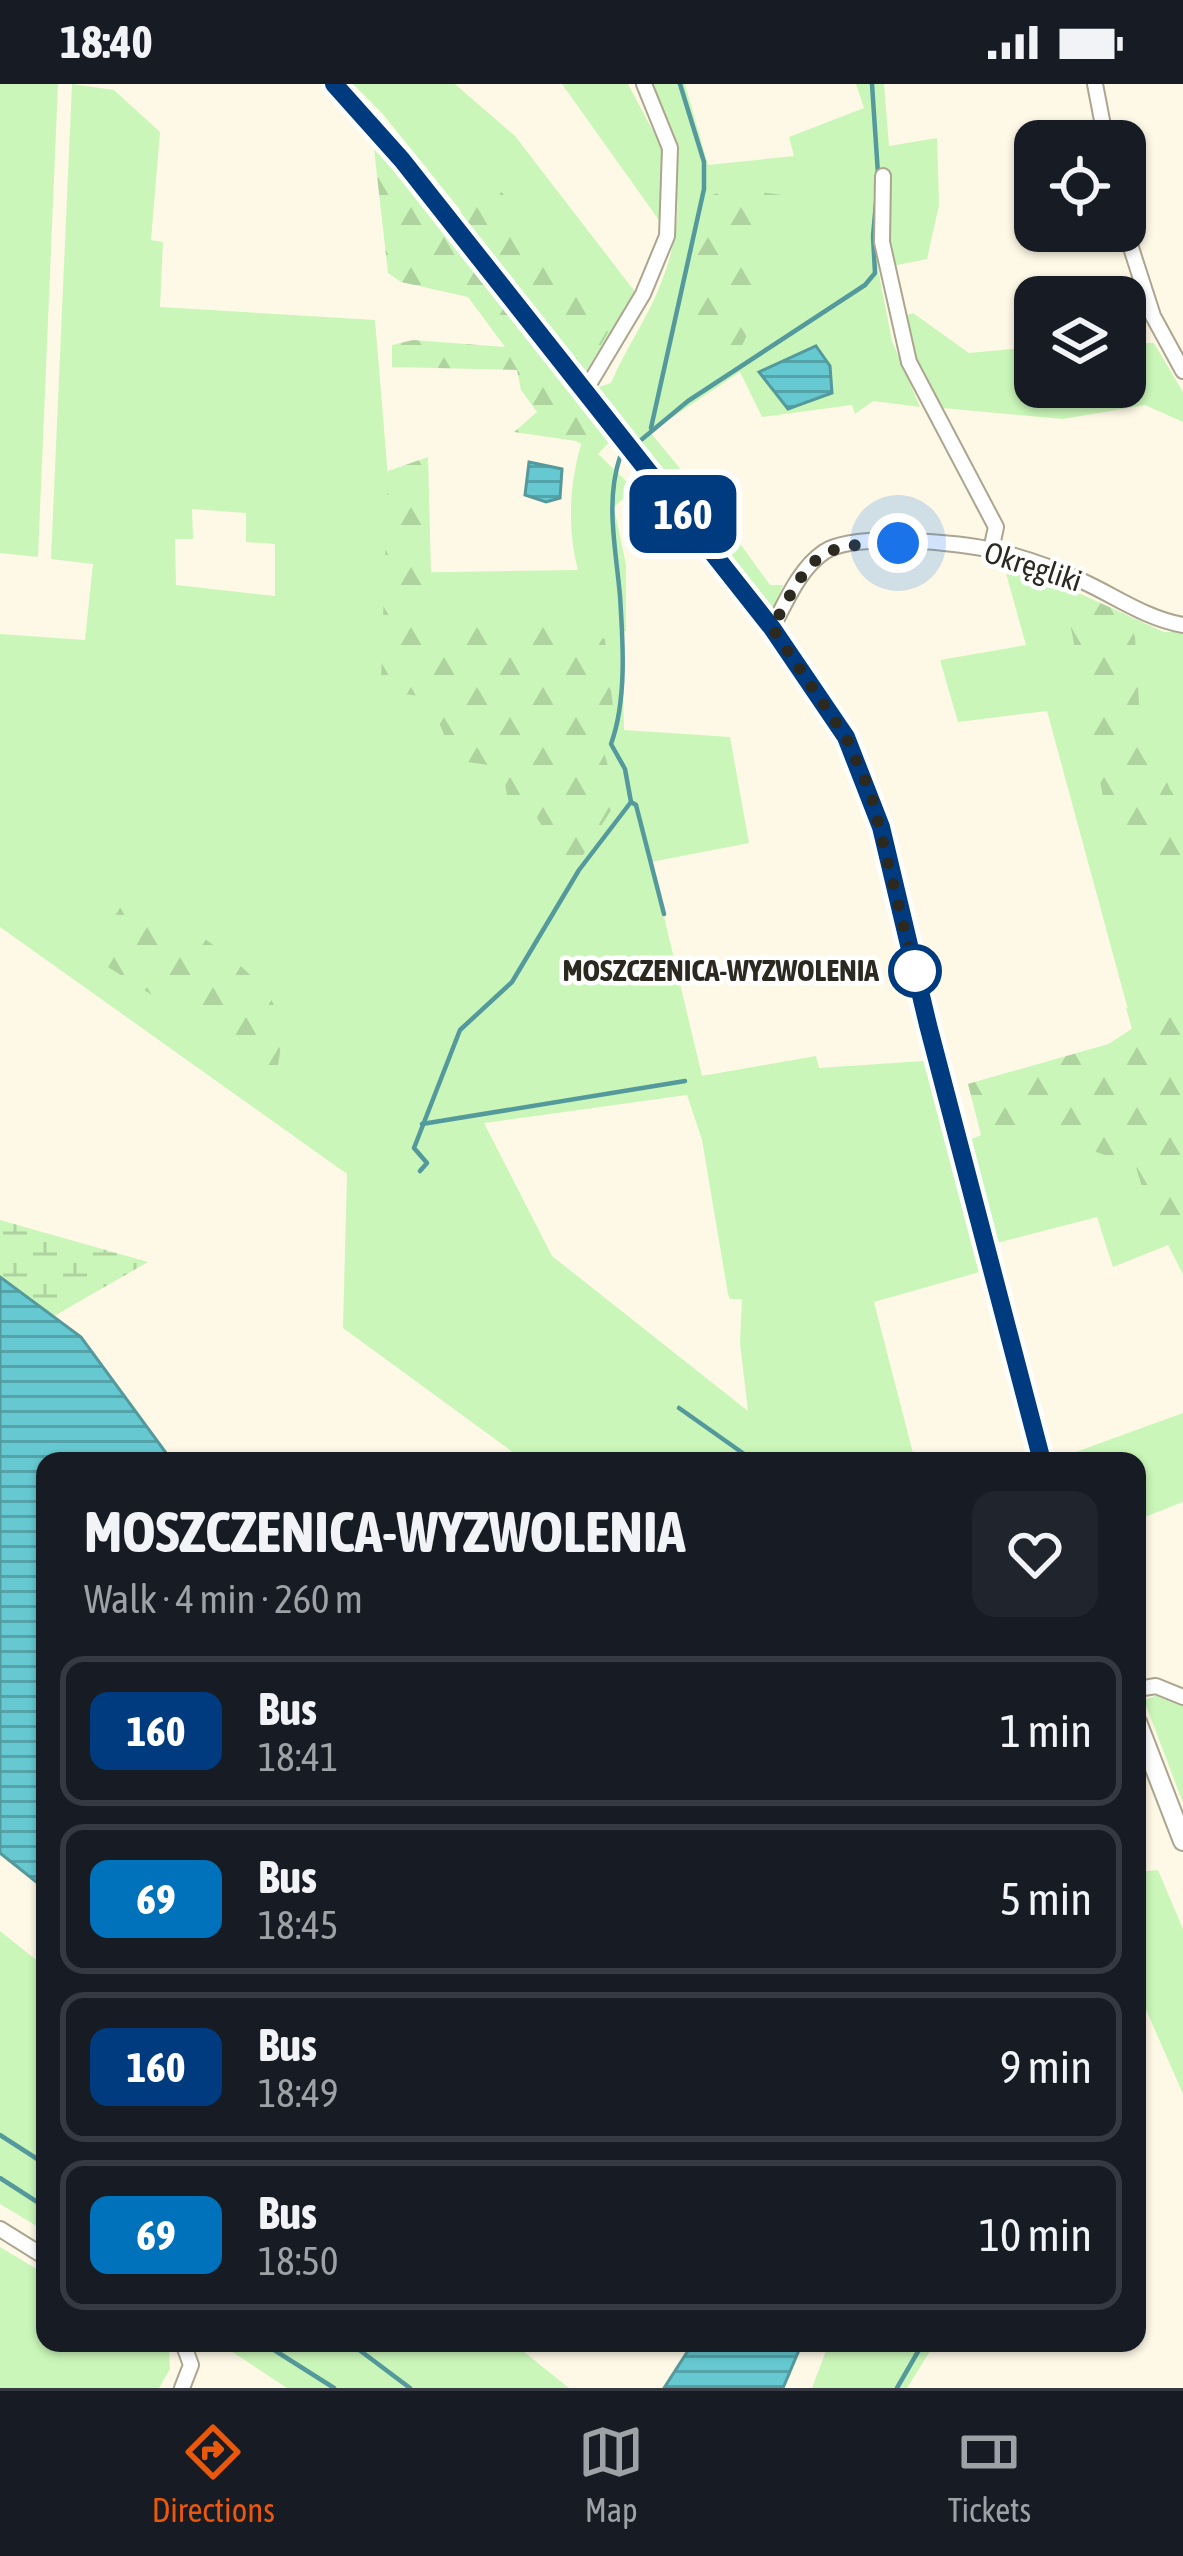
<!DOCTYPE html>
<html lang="en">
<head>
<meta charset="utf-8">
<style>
  :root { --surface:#171b24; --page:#20242c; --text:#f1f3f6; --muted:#9ea1a6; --line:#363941; --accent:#ea580c }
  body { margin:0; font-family:"Asap Condensed",sans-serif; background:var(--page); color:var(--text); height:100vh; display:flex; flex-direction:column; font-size:45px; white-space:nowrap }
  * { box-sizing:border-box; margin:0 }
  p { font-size:39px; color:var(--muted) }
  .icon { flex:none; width:66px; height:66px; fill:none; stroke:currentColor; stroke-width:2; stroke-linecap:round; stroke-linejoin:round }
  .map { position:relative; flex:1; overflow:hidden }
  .side { position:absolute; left:36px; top:1368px; width:1110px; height:900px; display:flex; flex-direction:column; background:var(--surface); border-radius:24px; box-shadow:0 3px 9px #0004 }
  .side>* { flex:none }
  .badge { padding:0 24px; border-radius:18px; font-size:42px; line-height:78px }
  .controls { position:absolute; left:1014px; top:36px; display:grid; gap:24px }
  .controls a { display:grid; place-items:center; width:132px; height:132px; border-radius:24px; background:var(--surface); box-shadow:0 3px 9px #0004; font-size:60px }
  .you { position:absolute; width:60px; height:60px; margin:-30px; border:9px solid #fff; border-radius:50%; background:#1a73e8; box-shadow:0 0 0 18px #1a73e833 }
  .map>.badge { position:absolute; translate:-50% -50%; box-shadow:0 0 0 6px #fff }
  .round { display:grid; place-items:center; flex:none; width:126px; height:126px; border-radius:24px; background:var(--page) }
  .head { display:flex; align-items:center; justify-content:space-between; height:204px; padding:0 48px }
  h1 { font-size:57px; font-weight:700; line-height:90px }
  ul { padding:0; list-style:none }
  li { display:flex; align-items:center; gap:36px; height:150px; margin:0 24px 18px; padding:0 24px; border:6px solid var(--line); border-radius:24px }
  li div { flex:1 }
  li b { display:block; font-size:45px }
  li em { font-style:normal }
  li .badge { min-width:132px; font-weight:700; text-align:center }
  .status { display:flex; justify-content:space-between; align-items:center; height:84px; padding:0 60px; background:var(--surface); direction:ltr }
  .status svg { height:33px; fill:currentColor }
  .tab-bar { display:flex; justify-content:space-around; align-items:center; height:168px; border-top:3px solid var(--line); background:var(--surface); font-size:33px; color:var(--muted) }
  .tab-bar a { display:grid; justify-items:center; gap:6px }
  .tab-bar .on { color:var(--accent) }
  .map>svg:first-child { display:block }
  .grass { fill:#caf6b9; fill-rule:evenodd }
  .forest { fill:url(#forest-firs) }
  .wetland { fill:url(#wetland-marsh) }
  .water { fill:url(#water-rules); stroke:#54999c; stroke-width:3 }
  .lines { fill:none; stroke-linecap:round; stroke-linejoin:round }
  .stream { stroke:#54999c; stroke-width:4.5 }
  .street-casing { stroke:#aca58f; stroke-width:18 }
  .secondary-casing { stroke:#aca58f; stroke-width:22 }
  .street { stroke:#fff; stroke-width:14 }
  .secondary { stroke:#fff; stroke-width:18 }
  .line-casing { stroke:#fff; stroke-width:27 }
  .line { stroke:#003b80; stroke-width:18 }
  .walk { stroke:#2b2920; stroke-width:12; stroke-dasharray:0 21.6 }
  .stop-dot { fill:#fff; stroke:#003b80; stroke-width:6 }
  .labels { text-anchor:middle; stroke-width:9; stroke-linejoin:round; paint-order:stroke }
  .street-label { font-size:30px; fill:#2b2920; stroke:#fff }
  .stop-label { font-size:30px; font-weight:bold; fill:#2b2920; stroke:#fff; text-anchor:end }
</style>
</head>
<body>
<div class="status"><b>18:40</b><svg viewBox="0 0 49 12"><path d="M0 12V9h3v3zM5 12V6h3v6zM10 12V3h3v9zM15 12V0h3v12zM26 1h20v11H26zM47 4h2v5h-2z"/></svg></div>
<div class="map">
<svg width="1183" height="2304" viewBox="0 0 1183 2304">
  <defs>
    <pattern id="forest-firs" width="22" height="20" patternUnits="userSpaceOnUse" patternTransform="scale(3)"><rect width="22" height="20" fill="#caf6b9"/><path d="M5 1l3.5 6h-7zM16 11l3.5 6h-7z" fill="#aed39f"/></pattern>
    <pattern id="wetland-marsh" width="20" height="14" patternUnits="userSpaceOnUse" patternTransform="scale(3)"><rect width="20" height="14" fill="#caf6b9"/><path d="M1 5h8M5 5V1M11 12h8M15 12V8" fill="none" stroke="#aed39f"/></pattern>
    <pattern id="water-rules" width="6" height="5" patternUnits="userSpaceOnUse" patternTransform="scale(3)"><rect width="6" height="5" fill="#66c9d1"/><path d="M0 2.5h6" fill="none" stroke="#54a3a9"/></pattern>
  </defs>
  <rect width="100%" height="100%" fill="#fef9e6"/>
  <!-- grass -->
  <g class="grass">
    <path d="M0,0h58l-20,473 -38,-4z"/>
    <path d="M72,0l42,6 46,42 -9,108 12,2 -3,65 215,13 13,157 -1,96 191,-3c-11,-41 -9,-90 5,-131l51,50 -20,18 12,58v66h-4l2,99 106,7 19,106 -98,19 51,214 114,-20 3,12 105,-7 59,210 -109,31 41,159h-390l-182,-133 4,-154 -347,-247v-293l85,6 8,-76 -42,-5zM192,425l54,4v29l29,2v52l-99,-11 -1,-46h18zM687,1011l15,45 26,154 2,5h12l-2,44 8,68 -196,-155 -68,-133z"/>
    <path d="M353,0h102l60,52 121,157 -48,75 -206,-255z"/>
    <path d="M562,0h66l36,68 -3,71z"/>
    <path d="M649,0h36l23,81 86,-9 -5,-19 75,-29 -8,-24h28l5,62 48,-8 2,67 -12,54 -49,10 14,72 28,66 -47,-6 -18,13 -3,-9 -90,12 -22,-45 -90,60 75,91 45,62h13l-8,22 -6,2 -176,-220 18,-6c14,-34 37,-65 50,-100 31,-78 13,-124 -12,-199z"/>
    <path d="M913,229l56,40 66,-6v40h90v-44h29l29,49v30l-38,-17 -82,14 -131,-12 -30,-69 -1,-21z"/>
    <path d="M1002,475l162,73h19v642l-15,-29 -55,22 -16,-50 -104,27 -26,-103 14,-6 -13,-51 141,-40 24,-16 -86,-317 -89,11 -18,-62 86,-15z"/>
    <path d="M1183,1329v89l-46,18v-59h-86z"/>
    <path d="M1161,1610l22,10v99l-39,-103z"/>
    <path d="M1158,1786l25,59v165l-46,-105v-117z"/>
    <path d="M0,1847l45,36v264l-45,-27z"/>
    <path d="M0,2163l45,27v69h114l10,6 1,20 -11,19h-159z"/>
    <path d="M219,2259h294l56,45h-282z"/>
    <path d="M829,2259h106l-28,45h-95z"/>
  </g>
  <!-- forest -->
  <g class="forest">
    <path d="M374,65l30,23 210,265 -16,17 -22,-13 -62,-9 23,-20 -16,-22 -4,-20 -125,-3v-22l21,-5 92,7 -37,-50 -67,-15 -13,-9z"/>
    <path d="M494,98l114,150 -25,45 -126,-162z"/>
    <path d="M732,104l64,9 -25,41 -17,11 -1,12 12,35 -24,52 -36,10c-28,-52 -6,-109 7,-163z"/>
    <path d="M428,373l3,116 -19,30 10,13 73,13 65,-5 45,15 8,68 -10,42 15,50 -47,75 -40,-66 -24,-13 -5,-28 -48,-7 -25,-63 -25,-3 -23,-15 7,-208z"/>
    <path d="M1063,502l64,29 8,22 5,83 30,69 13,20v92l-80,-104z"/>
    <path d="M128,811c46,24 137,72 152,124 5,15 -2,40 -3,56l-169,-108 5,-48z"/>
    <path d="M1126,924l57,7v259l-38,-77 -9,-30 -95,-36 -37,13 -22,-9 -14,-51 141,-40 23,-15z"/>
  </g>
  <!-- wetland -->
  <path class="wetland" d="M0,1136l148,42 -99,57 -49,-33z"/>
  <!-- water -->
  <g class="water">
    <path d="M816,262l14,20 2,27 -44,16 -29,-37z"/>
    <path d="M529,378l33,7 -2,29 -14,4 -21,-7z"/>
    <path d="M0,1193l81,60 91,124h-127v428l-45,-36z"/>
    <path d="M693,2259h109l-19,45h-119z"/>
  </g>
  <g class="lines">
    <!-- stream -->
    <g class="stream">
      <path d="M872,0l6,90"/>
      <path d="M651,344l53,-239v-27l-24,-78"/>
      <path d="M641,356l47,-39 177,-116 10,-12 -2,-37 3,-33"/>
      <path d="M620,373c-15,45 -4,92 0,139 3,46 7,104 -9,148l14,25 6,33 5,3 28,109"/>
      <path d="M422,1040l263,-43"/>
      <path d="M420,1087l7,-8 -13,-15 46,-118 52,-48 67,-112 52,-68"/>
      <path d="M679,1324l75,53"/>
      <path d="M0,2051l45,29"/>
      <path d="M0,2094l45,29"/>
      <path d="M263,2259l71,45"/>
      <path d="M350,2259l60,45"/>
      <path d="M897,2304l26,-45"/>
    </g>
    <defs>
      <g id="street">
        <path d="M1095,0l11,57"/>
        <path d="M883,92l-1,66 27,120 87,165 -5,23"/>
        <path d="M1125,145l28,87 30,55"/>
        <path d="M585,307l58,-97 24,-58 3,-88 -26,-64"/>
        <path d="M772,544c14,-26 27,-59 52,-76 30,-20 136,-10 172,-1 29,7 60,18 86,30 35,16 63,37 101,44"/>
        <path d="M1137,1605l19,-3 27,11"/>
        <path d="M0,2145l45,28"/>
        <path d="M182,2304l9,-23 -8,-22"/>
      </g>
      <g id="secondary">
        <path d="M334,0l68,76 370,468 74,109 35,90 47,198 114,436"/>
        <path d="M1137,1638l46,119"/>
      </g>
    </defs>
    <!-- street casing -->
    <use href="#street" class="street-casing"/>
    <!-- secondary casing -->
    <use href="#secondary" class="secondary-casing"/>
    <!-- street -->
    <use href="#street" class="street"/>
    <!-- secondary -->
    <use href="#secondary" class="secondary"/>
  </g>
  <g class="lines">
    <defs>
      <path id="line" d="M334,0l68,76 370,468 74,109 35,90 47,198 114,436"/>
    </defs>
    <!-- line casing -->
    <use href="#line" class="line-casing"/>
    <!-- line -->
    <use href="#line" class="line"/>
    <!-- walk -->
    <path class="walk" d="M898,459c-85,0 -87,14 -126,85l74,109 25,57 46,186 -2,-9"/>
  </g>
  <!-- markers -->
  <circle class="stop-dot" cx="915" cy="887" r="24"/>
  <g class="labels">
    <!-- street labels -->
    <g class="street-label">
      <text transform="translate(1033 483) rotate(18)" y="10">Okręgliki</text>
    </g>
    <!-- stop labels -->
    <g class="stop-label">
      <text x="879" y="897">MOSZCZENICA-WYZWOLENIA</text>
    </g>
  </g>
</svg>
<div class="controls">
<a><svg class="icon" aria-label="locate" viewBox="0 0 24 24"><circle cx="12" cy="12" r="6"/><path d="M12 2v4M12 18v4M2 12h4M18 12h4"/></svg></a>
<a><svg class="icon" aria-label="layers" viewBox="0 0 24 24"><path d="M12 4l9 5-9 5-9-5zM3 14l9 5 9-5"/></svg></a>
</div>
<div class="you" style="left:898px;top:459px"></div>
<b class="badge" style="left:683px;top:430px;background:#003b80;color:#fff">160</b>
<section class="side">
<div class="head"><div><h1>MOSZCZENICA-WYZWOLENIA</h1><p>Walk · 4 min · 260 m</p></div><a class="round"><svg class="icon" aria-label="heart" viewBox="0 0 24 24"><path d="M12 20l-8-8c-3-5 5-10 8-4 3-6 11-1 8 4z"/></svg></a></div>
<ul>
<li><span class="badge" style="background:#003b80;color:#fff">160</span><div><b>Bus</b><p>18:41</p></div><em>1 min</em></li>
<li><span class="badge" style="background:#0072bc;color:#fff">69</span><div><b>Bus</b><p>18:45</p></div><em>5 min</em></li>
<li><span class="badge" style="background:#003b80;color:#fff">160</span><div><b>Bus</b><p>18:49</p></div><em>9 min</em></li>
<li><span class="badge" style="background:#0072bc;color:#fff">69</span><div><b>Bus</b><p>18:50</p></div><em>10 min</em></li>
</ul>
</section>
</div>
<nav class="tab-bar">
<a class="on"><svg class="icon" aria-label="directions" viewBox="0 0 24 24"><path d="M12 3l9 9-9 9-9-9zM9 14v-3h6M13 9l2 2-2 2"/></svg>Directions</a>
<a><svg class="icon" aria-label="map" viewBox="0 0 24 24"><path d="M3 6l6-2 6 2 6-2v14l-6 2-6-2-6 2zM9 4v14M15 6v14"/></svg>Map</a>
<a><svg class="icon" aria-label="tickets" viewBox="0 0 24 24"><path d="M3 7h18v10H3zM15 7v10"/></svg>Tickets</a>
</nav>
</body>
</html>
